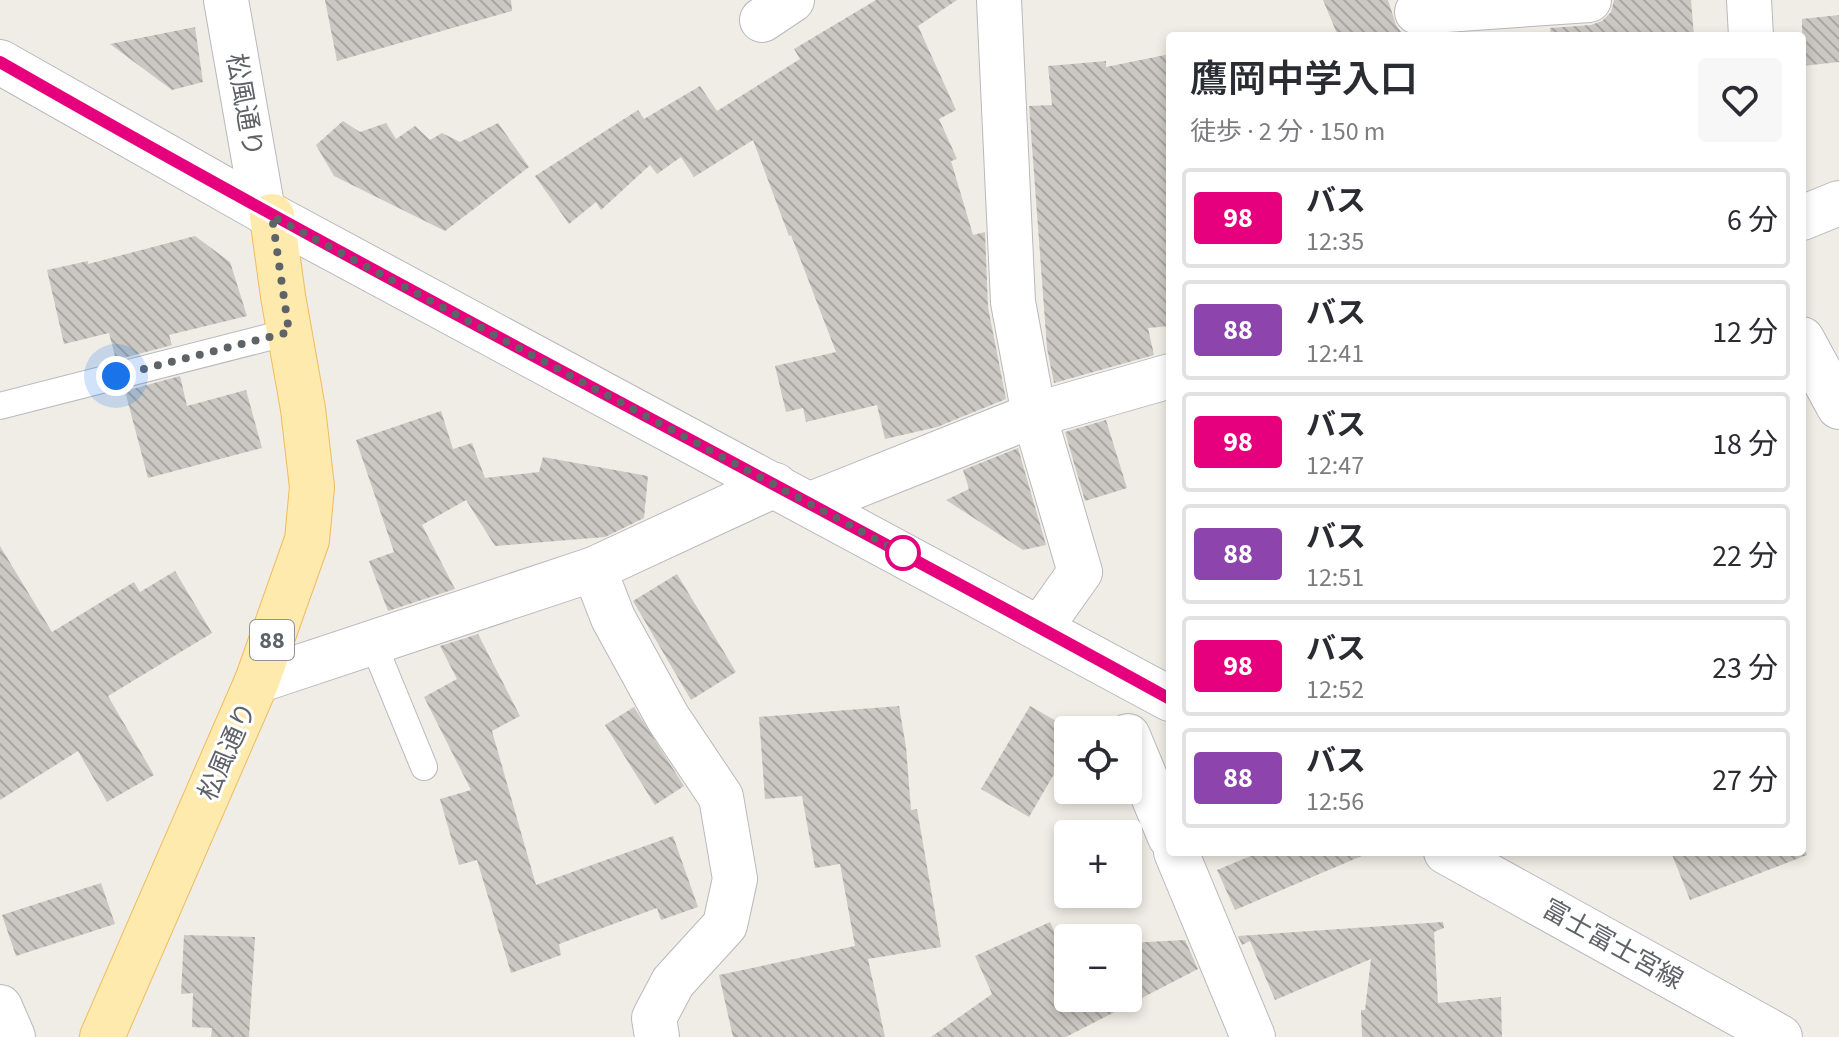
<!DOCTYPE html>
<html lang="ja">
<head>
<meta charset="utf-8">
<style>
  :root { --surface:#fff; --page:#f7f7f7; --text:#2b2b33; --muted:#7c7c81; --line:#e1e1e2 }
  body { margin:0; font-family:"Source Sans 3","Noto Sans JP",sans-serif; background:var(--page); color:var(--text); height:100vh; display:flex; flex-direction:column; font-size:30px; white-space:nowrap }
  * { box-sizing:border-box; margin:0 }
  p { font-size:26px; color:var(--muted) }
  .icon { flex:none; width:44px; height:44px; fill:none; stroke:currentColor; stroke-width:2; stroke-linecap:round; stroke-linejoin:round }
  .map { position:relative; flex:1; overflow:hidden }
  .side { position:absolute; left:1166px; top:32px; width:640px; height:824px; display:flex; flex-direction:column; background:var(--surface); border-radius:8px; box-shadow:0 4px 12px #0003 }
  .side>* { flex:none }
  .badge { padding:0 16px; border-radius:6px; font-size:28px; line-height:52px }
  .fabs { position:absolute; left:1054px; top:716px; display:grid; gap:16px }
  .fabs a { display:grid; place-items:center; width:88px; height:88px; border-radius:8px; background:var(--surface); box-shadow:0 4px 12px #0003; font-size:40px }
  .you { position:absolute; width:40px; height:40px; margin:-20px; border:6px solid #fff; border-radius:50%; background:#1a73e8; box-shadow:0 0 0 12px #1a73e833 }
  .map>.badge { position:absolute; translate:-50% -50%; box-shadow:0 0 0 4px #fff }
  .round { display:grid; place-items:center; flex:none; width:84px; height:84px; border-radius:8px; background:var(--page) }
  .headline { display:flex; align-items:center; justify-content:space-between; height:136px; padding:0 24px }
  h1 { font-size:38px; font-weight:600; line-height:60px }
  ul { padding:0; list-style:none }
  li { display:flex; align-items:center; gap:24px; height:100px; margin:0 16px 12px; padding:0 8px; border:4px solid var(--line); border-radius:8px }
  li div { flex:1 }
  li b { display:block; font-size:30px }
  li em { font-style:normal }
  li .badge { min-width:88px; font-weight:700; text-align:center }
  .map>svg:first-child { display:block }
  .building { fill:url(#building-back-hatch) }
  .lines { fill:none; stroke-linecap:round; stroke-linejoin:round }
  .lane-casing { stroke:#b7b9bd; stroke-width:28 }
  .street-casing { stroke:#b7b9bd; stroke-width:46 }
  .secondary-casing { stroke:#b5b9be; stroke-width:46 }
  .primary-casing { stroke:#f1bb5e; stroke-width:46 }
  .lane { stroke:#fff; stroke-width:26 }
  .street { stroke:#fff; stroke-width:44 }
  .secondary { stroke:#fff; stroke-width:44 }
  .primary { stroke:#ffeaad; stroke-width:44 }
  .line-casing { stroke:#fff; stroke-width:18 }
  .line { stroke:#e6007e; stroke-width:12 }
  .walk { stroke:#5e6367; stroke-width:8; stroke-dasharray:0 14.4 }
  .stop-dot { fill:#fff; stroke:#e6007e; stroke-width:4 }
  .labels { text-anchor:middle; stroke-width:6; stroke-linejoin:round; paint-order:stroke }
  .shield { fill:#fff; stroke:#8e9295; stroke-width:2 }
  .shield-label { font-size:24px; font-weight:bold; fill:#5e6367 }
  .street-label { font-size:26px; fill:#5e6367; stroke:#fff }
</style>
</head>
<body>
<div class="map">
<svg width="1839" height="1037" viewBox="0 0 1839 1037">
  <defs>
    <pattern id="building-back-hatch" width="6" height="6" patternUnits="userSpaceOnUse" patternTransform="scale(2)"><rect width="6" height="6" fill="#cbc8c3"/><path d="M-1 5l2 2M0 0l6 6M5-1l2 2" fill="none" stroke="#a8a6a2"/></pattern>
  </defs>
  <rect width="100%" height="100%" fill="#f0ede6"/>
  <!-- building -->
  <g class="building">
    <path d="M325,0h186l1,11 -175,50z"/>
    <path d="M876,0h81l-39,26 38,84 -17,9 18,40 -6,2 22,74 12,-3 3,75 18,92 -69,28 -52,12 -8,-34 -71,17 -3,-14 -17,4 -11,-46 61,-14 -45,-117 -2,1 -36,-96 -59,37 -13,-20 -24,17 -7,-9 -49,45 -5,-8 -27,22 -34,-48 103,-66 6,9 56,-33 17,25 83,-52 -6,-10z"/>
    <path d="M1323,0h65l8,25 8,11h-66z"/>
    <path d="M1614,0h77l3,36h-143l-1,-8 41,-3 11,-4 9,-9z"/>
    <path d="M1839,15v47l-37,4v-47z"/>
    <path d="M195,27l8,55 -31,8 -62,-46z"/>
    <path d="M1170,54v272l-22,2 6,27 -100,28 -7,-35 -18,-242 23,-1 -4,-39 58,-5v6z"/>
    <path d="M343,121l17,11 26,-9 10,16 19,-13 15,14 12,-7 18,9 38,-19 31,44 -84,64 -111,-55 -18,-31z"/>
    <path d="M195,236l35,26 17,54 -78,19 3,10 -56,15 -7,-27 -45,11 -17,-74 41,-9v3z"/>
    <path d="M180,376l7,30 59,-16 16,58 -114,30 -23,-87z"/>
    <path d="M441,411l12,38 19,-6 13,35 54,-6 4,-15 105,19 -4,42 -39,19 -110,9 -29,-46 -44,25 33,64 -67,22 -19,-50 25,-9 -38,-112z"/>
    <path d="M1106,420l21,68 -42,13 -20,-69z"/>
    <path d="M1018,448l28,97 -23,5 -77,-50 23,-11 -6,-19z"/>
    <path d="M0,546l52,86 82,-50 6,10 35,-21 37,62 -104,63 46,79 -47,27 -29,-51 -78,49z"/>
    <path d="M677,574l59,98 -45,28 -58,-99z"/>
    <path d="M478,634l42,82 -28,15 44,154 137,-49 25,71 -37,13 -4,-12 -98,36 2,11 -50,18 -34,-113 -18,5 -19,-66 31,-9 -47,-93 33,-18 -17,-33z"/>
    <path d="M899,706l7,41 5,63 6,-1 24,138 -73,12 17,78h-152l-14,-62 136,-29 -15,-82 -25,4 -13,-72 -37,3 -6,-82z"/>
    <path d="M1030,706l42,24h-4v20l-39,67 -48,-28z"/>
    <path d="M634,707l50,79 -29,19 -50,-80z"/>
    <path d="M1260,852h111l-136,58 -18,-40z"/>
    <path d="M1671,852h135l1,3 -117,45z"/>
    <path d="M101,883l14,41 -99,32 -14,-41z"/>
    <path d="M1050,922l18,39v37h60v-55l57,-3 13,29 -132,68h-135l61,-43 -17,-38z"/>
    <path d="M1443,922l1,6 -10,4 4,71 63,-6 1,40h-140l-1,-27h4l6,-51 -96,41 -25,-59 -8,4 -4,-9z"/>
    <path d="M184,935l71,2 -6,100h-38l1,-9 -20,-1 1,-34 -12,1z"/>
  </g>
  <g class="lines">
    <defs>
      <g id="lane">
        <path d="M0,406l289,-74"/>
        <path d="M373,643l51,124"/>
      </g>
      <g id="street">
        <path d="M226,0l37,211"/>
        <path d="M999,0l14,302 21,113 46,157 -39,55"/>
        <path d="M1417,12l172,-12"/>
        <path d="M762,20l30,-20"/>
        <path d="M1802,218l37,-15"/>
        <path d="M811,504l223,-89 136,-39"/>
        <path d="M594,569l19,49 55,100 53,79 14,82 -10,46 -52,57 -19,36 3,19"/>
        <path d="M257,681l337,-112 181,-84"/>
        <path d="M1128,736l42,101"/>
        <path d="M1176,852l77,185"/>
        <path d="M0,1007l13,30"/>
      </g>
      <g id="secondary">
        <path d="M1749,0l2,36"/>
        <path d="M0,62l272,154 898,483"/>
        <path d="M1802,339l37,68"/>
        <path d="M1446,852l334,185"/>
      </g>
      <path id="primary" d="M102,1037l155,-356 50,-141 5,-53 -9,-78 -20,-113 -11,-80"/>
    </defs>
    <!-- lane casing -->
    <use href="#lane" class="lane-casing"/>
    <!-- street casing -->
    <use href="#street" class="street-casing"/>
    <!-- secondary casing -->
    <use href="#secondary" class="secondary-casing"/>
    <!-- primary casing -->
    <use href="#primary" class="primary-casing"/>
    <!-- lane -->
    <use href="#lane" class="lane"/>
    <!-- street -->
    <use href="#street" class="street"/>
    <!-- secondary -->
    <use href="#secondary" class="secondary"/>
    <!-- primary -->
    <use href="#primary" class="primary"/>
  </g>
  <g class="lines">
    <defs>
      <path id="line" d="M0,62c385,221 781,422 1170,637"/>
    </defs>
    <!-- line casing -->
    <use href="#line" class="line-casing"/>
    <!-- line -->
    <use href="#line" class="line"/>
    <!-- walk -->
    <path class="walk" d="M116,376l173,-44 -17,-116 641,343 -10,-6"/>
  </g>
  <!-- markers -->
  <circle class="stop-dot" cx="903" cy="553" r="16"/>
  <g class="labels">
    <!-- shield labels -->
    <rect class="shield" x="250" y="620" width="44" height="40" rx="6"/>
    <g class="shield-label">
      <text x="272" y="648">88</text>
    </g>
    <!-- street labels -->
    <g class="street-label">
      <text transform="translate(245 105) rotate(80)" y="9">松風通り</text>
      <text transform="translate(227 751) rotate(-66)" y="9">松風通り</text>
      <text transform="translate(1613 944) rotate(29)" y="9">富士富士宮線</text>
    </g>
  </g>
</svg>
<div class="fabs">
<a><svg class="icon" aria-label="locate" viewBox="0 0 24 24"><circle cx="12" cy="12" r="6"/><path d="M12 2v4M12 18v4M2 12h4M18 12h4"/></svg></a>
<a>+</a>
<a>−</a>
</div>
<div class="you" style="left:116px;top:376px"></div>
<section class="side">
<div class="headline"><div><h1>鷹岡中学入口</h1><p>徒歩 · 2 分 · 150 m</p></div><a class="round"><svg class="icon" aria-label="heart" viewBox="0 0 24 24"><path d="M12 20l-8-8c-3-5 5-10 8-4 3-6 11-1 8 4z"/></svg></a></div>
<ul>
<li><span class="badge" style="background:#e6007e;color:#fff">98</span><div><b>バス</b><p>12:35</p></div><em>6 分</em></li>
<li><span class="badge" style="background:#8e44ad;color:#fff">88</span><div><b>バス</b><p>12:41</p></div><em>12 分</em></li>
<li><span class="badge" style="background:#e6007e;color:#fff">98</span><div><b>バス</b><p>12:47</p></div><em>18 分</em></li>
<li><span class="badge" style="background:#8e44ad;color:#fff">88</span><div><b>バス</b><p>12:51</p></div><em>22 分</em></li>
<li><span class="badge" style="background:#e6007e;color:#fff">98</span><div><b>バス</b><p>12:52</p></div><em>23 分</em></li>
<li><span class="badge" style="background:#8e44ad;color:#fff">88</span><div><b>バス</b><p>12:56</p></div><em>27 分</em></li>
</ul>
</section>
</div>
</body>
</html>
